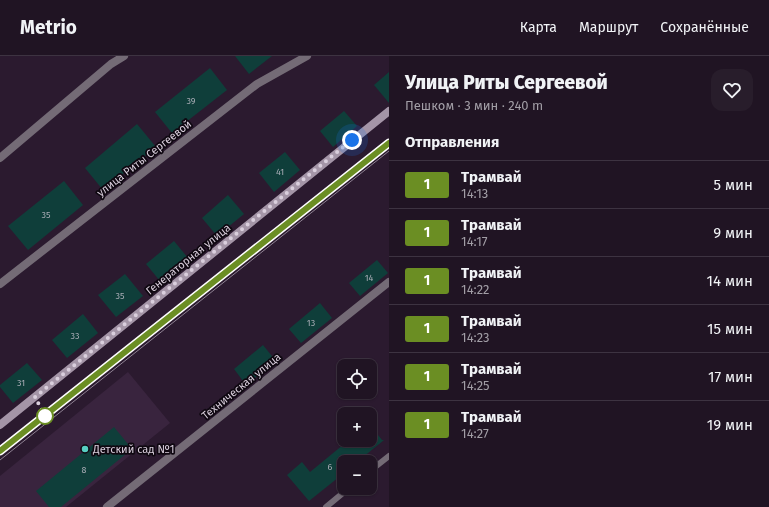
<!DOCTYPE html>
<html lang="ru">
<head>
<meta charset="utf-8">
<style>
  :root { --surface:#201423; --page:#281d2b; --text:#f1f3f6; --muted:#a29ea6; --line:#3d3341 }
  body { margin:0; font-family:"Fira Sans",sans-serif; background:var(--page); color:var(--text); height:100vh; display:flex; flex-direction:column; font-size:15px; white-space:nowrap }
  * { box-sizing:border-box; margin:0 }
  p { font-size:13px; color:var(--muted) }
  .icon { flex:none; width:22px; height:22px; fill:none; stroke:currentColor; stroke-width:2; stroke-linecap:round; stroke-linejoin:round }
  .map { position:relative; flex:1; overflow:hidden }
  .sheet { display:flex; flex-direction:column; background:var(--surface); width:380px }
  .sheet>* { flex:none }
  .badge { padding:0 8px; border-radius:3px; font-size:14px; line-height:26px }
  .tools { position:absolute; left:337px; top:303px; display:grid; gap:8px }
  .tools a { display:grid; place-items:center; width:40px; height:40px; border-radius:8px; background:var(--surface); box-shadow:0 1px 3px #0004,0 0 0 1px var(--line); font-size:20px }
  .you { position:absolute; width:20px; height:20px; margin:-10px; border:3px solid #fff; border-radius:50%; background:#1a73e8; box-shadow:0 0 0 6px #1a73e833 }
  .map>.badge { position:absolute; translate:-50% -50%; box-shadow:0 0 0 2px #fff }
  h2 { padding:0 16px; font-size:15px; line-height:36px }
  .round { display:grid; place-items:center; flex:none; width:42px; height:42px; border-radius:12px; background:var(--page) }
  .summary { display:flex; align-items:center; justify-content:space-between; height:68px; padding:0 16px }
  h1 { font-size:19px; font-weight:800; line-height:30px }
  ul { padding:0; list-style:none }
  li { display:flex; align-items:center; gap:12px; height:48px; padding:0 16px; border-top:1px solid var(--line) }
  li div { flex:1 }
  li b { display:block; font-size:15px }
  li em { font-style:normal }
  li .badge { min-width:44px; font-weight:700; text-align:center }
  header { display:flex; align-items:center; gap:24px; box-sizing:border-box; height:56px; padding:0 20px; background:var(--surface); border-bottom:1px solid var(--line) }
  header strong { font-size:19px }
  nav { display:flex; gap:22px; margin-inline-start:auto; font-size:14px }
  main { display:flex; flex:1; min-height:0 }
  .map>svg:first-child { display:block }
  .built { fill:#39243e }
  .building { fill:#0f3e3a }
  .lines { fill:none; stroke-linecap:round; stroke-linejoin:round }
  .service { stroke:#746b76; stroke-width:6 }
  .minor { stroke:#746b76; stroke-width:8 }
  .secondary { stroke:#a495a7; stroke-width:8 }
  .tram { stroke:#8e8192; stroke-width:1 }
  .line-casing { stroke:#fff; stroke-width:9 }
  .line { stroke:#6b8e23; stroke-width:6 }
  .walk { stroke:#dacfdd; stroke-width:4; stroke-dasharray:0 7.2 }
  .stop-dot { fill:#fff; stroke:#6b8e23; stroke-width:2 }
  .poi-dot { fill:#57cec2; stroke:#0f0811; stroke-width:1.5 }
  .labels { text-anchor:middle; stroke-width:3.5; stroke-linejoin:round; paint-order:stroke }
  .number-label { font-size:9px; fill:#a7abb4 }
  .street-label { font-size:11px; fill:#dacfdd; stroke:#0f0811 }
  .poi-label { font-size:11px; fill:#dacfdd; stroke:#0f0811; text-anchor:start }
</style>
</head>
<body>
<header>
<strong>Metrio</strong>
<nav><a>Карта</a><a>Маршрут</a><a>Сохранённые</a></nav>
</header>
<main>
<div class="map">
<svg width="389" height="451" viewBox="0 0 389 451">
  <rect width="100%" height="100%" fill="#2b1a2f"/>
  <!-- built -->
  <path class="built" d="M128,316l42,51 -104,84h-66v-31z"/>
  <!-- building -->
  <g class="building">
    <path d="M235,0h37l-23,18z"/>
    <path d="M210,12l17,22 -55,43 -17,-21z"/>
    <path d="M389,16v31l-15,-18z"/>
    <path d="M344,55l13,15 -24,21 -13,-16z"/>
    <path d="M137,68l19,23 -53,43 -18,-22z"/>
    <path d="M285,96l15,18 -26,22 -15,-19z"/>
    <path d="M64,125l19,24 -55,45 -20,-24z"/>
    <path d="M228,139l16,19 -27,22 -15,-18z"/>
    <path d="M174,185l14,17 -28,23 -14,-17z"/>
    <path d="M377,204l11,13 -28,23 -11,-13z"/>
    <path d="M125,218l18,22 -27,21 -18,-22z"/>
    <path d="M320,247l12,15 -31,25 -12,-14z"/>
    <path d="M83,258l15,19 -31,25 -15,-18z"/>
    <path d="M263,289l13,16 -30,24 -12,-16z"/>
    <path d="M27,307l15,17 -29,23 -13,-16v-2z"/>
    <path d="M370,369l12,15h2l-27,22h-13v11l-35,28 -22,-26 15,-13 8,10 39,-32h21z"/>
    <path d="M114,371l18,22 -71,58h-12l-13,-16z"/>
  </g>
  <g class="lines">
    <!-- service -->
    <g class="service">
      <path d="M370,415l19,-15"/>
      <path d="M326,451l23,-19"/>
    </g>
    <!-- minor -->
    <g class="minor">
      <path d="M0,102l111,-94 13,-8"/>
      <path d="M0,228l257,-200 50,-28"/>
      <path d="M107,451l282,-225"/>
    </g>
    <!-- secondary -->
    <path class="secondary" d="M0,369l389,-314"/>
    <!-- tram -->
    <g class="tram">
      <path d="M0,395l389,-308"/>
      <path d="M0,404l389,-309"/>
    </g>
  </g>
  <g class="lines">
    <defs>
      <path id="line" d="M0,395l389,-308"/>
    </defs>
    <!-- line casing -->
    <use href="#line" class="line-casing"/>
    <!-- line -->
    <use href="#line" class="line"/>
    <!-- walk -->
    <path class="walk" d="M45,360l-10,-19 317,-257"/>
  </g>
  <!-- markers -->
  <circle class="stop-dot" cx="45" cy="360" r="8"/>
  <circle class="poi-dot" cx="85" cy="393" r="4"/>
  <g class="labels">
    <!-- number labels -->
    <g class="number-label">
      <text x="191" y="48">39</text>
      <text x="280" y="119">41</text>
      <text x="46" y="162">35</text>
      <text x="369" y="225">14</text>
      <text x="120" y="243">35</text>
      <text x="311" y="270">13</text>
      <text x="75" y="283">33</text>
      <text x="21" y="330">31</text>
      <text x="330" y="414">6</text>
      <text x="84" y="417">8</text>
    </g>
    <!-- street labels -->
    <g class="street-label">
      <text transform="translate(144 102) rotate(-38)" y="4">улица Риты Сергеевой</text>
      <text transform="translate(188 203) rotate(-39)" y="4">Генераторная улица</text>
      <text transform="translate(241 330) rotate(-39)" y="4">Техническая улица</text>
    </g>
    <!-- poi labels -->
    <g class="poi-label">
      <text x="93" y="397">Детский сад №1</text>
    </g>
  </g>
</svg>
<div class="tools">
<a><svg class="icon" aria-label="locate" viewBox="0 0 24 24"><circle cx="12" cy="12" r="6"/><path d="M12 2v4M12 18v4M2 12h4M18 12h4"/></svg></a>
<a>+</a>
<a>−</a>
</div>
<div class="you" style="left:352px;top:84px"></div>
</div>
<section class="sheet">
<div class="summary"><div><h1>Улица Риты Сергеевой</h1><p>Пешком · 3 мин · 240 m</p></div><a class="round"><svg class="icon" aria-label="heart" viewBox="0 0 24 24"><path d="M12 20l-8-8c-3-5 5-10 8-4 3-6 11-1 8 4z"/></svg></a></div>
<h2>Отправления</h2>
<ul>
<li><span class="badge" style="background:#6b8e23;color:#fff">1</span><div><b>Трамвай</b><p>14:13</p></div><em>5 мин</em></li>
<li><span class="badge" style="background:#6b8e23;color:#fff">1</span><div><b>Трамвай</b><p>14:17</p></div><em>9 мин</em></li>
<li><span class="badge" style="background:#6b8e23;color:#fff">1</span><div><b>Трамвай</b><p>14:22</p></div><em>14 мин</em></li>
<li><span class="badge" style="background:#6b8e23;color:#fff">1</span><div><b>Трамвай</b><p>14:23</p></div><em>15 мин</em></li>
<li><span class="badge" style="background:#6b8e23;color:#fff">1</span><div><b>Трамвай</b><p>14:25</p></div><em>17 мин</em></li>
<li><span class="badge" style="background:#6b8e23;color:#fff">1</span><div><b>Трамвай</b><p>14:27</p></div><em>19 мин</em></li>
</ul>
</section>
</main>
</body>
</html>
